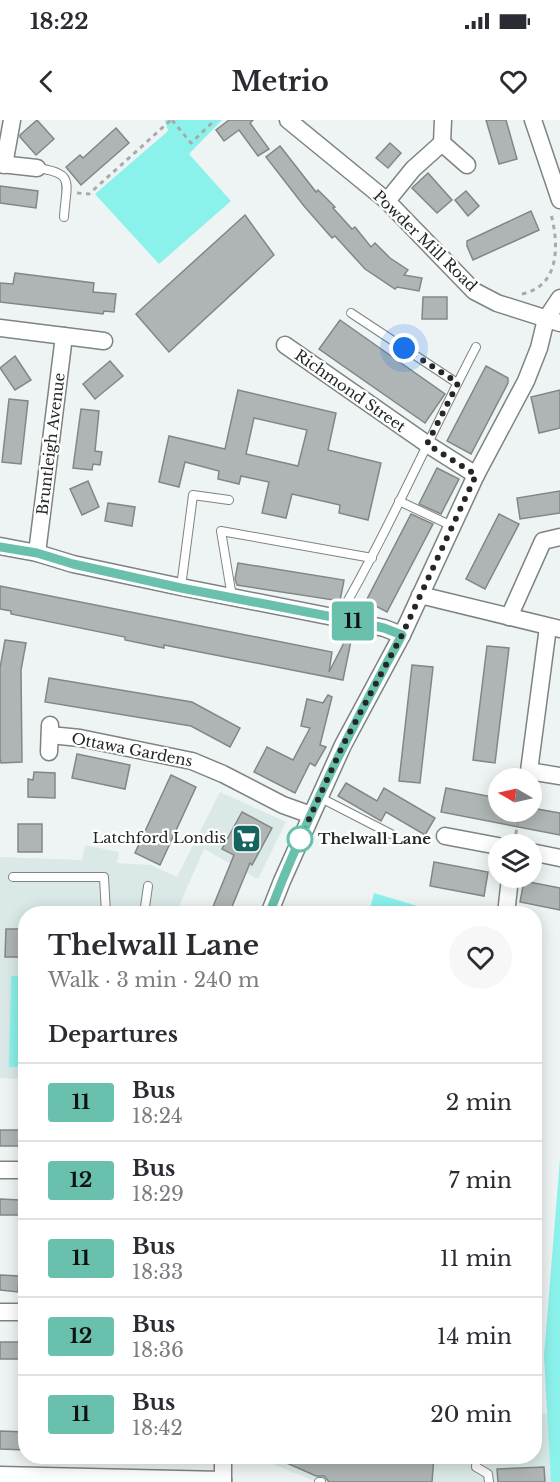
<!DOCTYPE html>
<html lang="en">
<head>
<meta charset="utf-8">
<style>
  :root { --surface:#fff; --page:#f7f7f7; --text:#2b2b33; --muted:#7c7c81; --line:#e1e1e2 }
  body { margin:0; font-family:"Libre Baskerville",serif; background:var(--page); color:var(--text); height:100vh; display:flex; flex-direction:column; font-size:22px; white-space:nowrap }
  * { box-sizing:border-box; margin:0 }
  p { font-size:20px; color:var(--muted) }
  .icon { flex:none; width:33px; height:33px; fill:none; stroke:currentColor; stroke-width:2; stroke-linecap:round; stroke-linejoin:round }
  .map { position:relative; flex:1; overflow:hidden }
  .sheet { position:absolute; left:18px; top:786px; width:524px; height:558px; display:flex; flex-direction:column; background:var(--surface); border-radius:24px; box-shadow:0 3px 15px #0003 }
  .sheet>* { flex:none }
  .badge { padding:0 12px; border-radius:4px; font-size:21px; line-height:39px }
  .needle { width:39px; rotate:279deg }
  .controls { position:absolute; left:488px; top:648px; display:grid; gap:12px }
  .controls a { display:grid; place-items:center; width:54px; height:54px; border-radius:50%; background:var(--surface); box-shadow:0 3px 15px #0003; font-size:30px }
  .you { position:absolute; width:30px; height:30px; margin:-15px; border:4px solid #fff; border-radius:50%; background:#1a73e8; box-shadow:0 0 0 9px #1a73e833 }
  .map>.badge { position:absolute; translate:-50% -50%; box-shadow:0 0 0 3px #fff }
  h2 { padding:0 30px; font-size:22px; line-height:54px }
  .round { display:grid; place-items:center; flex:none; width:63px; height:63px; border-radius:32px; background:var(--page) }
  .headline { display:flex; align-items:center; justify-content:space-between; height:102px; padding:0 30px }
  h1 { font-size:28px; font-weight:800; line-height:45px }
  ul { padding:0; list-style:none }
  li { display:flex; align-items:center; gap:18px; height:78px; padding:0 30px; border-top:2px solid var(--line) }
  li div { flex:1 }
  li b { display:block; font-size:22px }
  li em { font-style:normal }
  li .badge { min-width:66px; font-weight:700; text-align:center }
  .status { display:flex; justify-content:space-between; align-items:center; height:42px; padding:0 30px; background:var(--surface); direction:ltr }
  .status svg { height:16px; fill:currentColor }
  header { display:flex; justify-content:space-between; align-items:center; height:78px; padding:0 30px; background:var(--surface); font-size:27px; font-weight:800 }
  .map>svg:first-child { display:block }
  .built { fill:#dae9e7 }
  .green { fill:#8bf2eb }
  .building { fill:#afb5b4; stroke:#828786; stroke-width:1.5; fill-rule:evenodd }
  .lines { fill:none; stroke-linecap:round; stroke-linejoin:round }
  .lane-casing { stroke:#7e8383; stroke-width:10 }
  .street-casing { stroke:#7e8383; stroke-width:19 }
  .path { stroke:#a6aaaa; stroke-width:3; stroke-dasharray:4.5 4.5; stroke-linecap:butt }
  .lane { stroke:#fff; stroke-width:8 }
  .street { stroke:#fff; stroke-width:16 }
  .line-casing { stroke:#fff; stroke-width:14 }
  .line { stroke:#69c0ac; stroke-width:9 }
  .walk { stroke:#252727; stroke-width:6; stroke-dasharray:0 10.8 }
  .stop-dot { fill:#fff; stroke:#69c0ac; stroke-width:3 }
  .labels { text-anchor:middle; stroke-width:4.5; stroke-linejoin:round; paint-order:stroke }
  .street-label { font-size:15px; fill:#252727; stroke:#fff }
  .poi-label { font-size:15px; fill:#252727; stroke:#fff; text-anchor:end }
  .stop-label { font-size:15px; font-weight:bold; fill:#252727; stroke:#fff; text-anchor:start }
</style>
</head>
<body>
<div class="status"><b>18:22</b><svg viewBox="0 0 49 12"><path d="M0 12V9h3v3zM5 12V6h3v6zM10 12V3h3v9zM15 12V0h3v12zM26 1h20v11H26zM47 4h2v5h-2z"/></svg></div>
<header><svg class="icon" aria-label="back" viewBox="0 0 24 24"><path d="M15 5l-7 7 7 7"/></svg>Metrio<svg class="icon" aria-label="heart" viewBox="0 0 24 24"><path d="M12 20l-8-8c-3-5 5-10 8-4 3-6 11-1 8 4z"/></svg></header>
<div class="map">
<svg width="560" height="1362" viewBox="0 0 560 1362">
  <rect width="100%" height="100%" fill="#eef4f4"/>
  <!-- built -->
  <g class="built">
    <path d="M220,672l66,30 -28,57 -54,-30 -28,64 -150,1 -1,165 -25,-1v-221l82,3 3,-15 34,7 -2,11 34,2 26,12z"/>
    <path d="M534,1293l14,1 3,68h-234l-61,-25 278,-1z"/>
  </g>
  <!-- green -->
  <g class="green">
    <path d="M165,0h57l-33,34 42,47 -72,63 -64,-70 73,-63z"/>
    <path d="M374,773l50,15v5h-55z"/>
    <path d="M11,856h14v91h-16z"/>
    <path d="M560,1038v324h-9l-7,-126z"/>
  </g>
  <!-- building -->
  <g class="building">
    <path d="M37,0l17,19 -18,16 -16,-18v-2z"/>
    <path d="M229,0h24l-3,3 19,26 -11,7 -19,-26 -15,11 -8,-11z"/>
    <path d="M486,0h20l11,39 -18,5z"/>
    <path d="M116,8l13,15 -48,42 -15,-18 14,-12 3,3z"/>
    <path d="M390,23l11,10 -13,15 -12,-10z"/>
    <path d="M280,26l36,46 2,-2 17,17 -2,1 19,21 3,-2 16,20 4,-4 15,15 18,12 -4,5 18,3 -3,13 -22,-4 -2,2 -30,-20 -30,-33 -3,2 -28,-32 -38,-49z"/>
    <path d="M428,53l24,27 -15,13 -25,-25z"/>
    <path d="M0,66l38,5 -2,17 -36,-5z"/>
    <path d="M466,71l13,15 -11,10 -13,-16z"/>
    <path d="M531,91l8,19 -66,30 -6,-14v-5z"/>
    <path d="M245,95l29,40 -105,97 -33,-38z"/>
    <path d="M15,153l79,10 -1,9 23,2 -2,18 -10,-1 -1,3 -103,-12v-19l13,1z"/>
    <path d="M423,177h24v22h-25z"/>
    <path d="M340,200l105,74 -20,29 -106,-74z"/>
    <path d="M15,236l16,24 -16,10 -15,-22z"/>
    <path d="M110,241l13,15 -28,23 -12,-15z"/>
    <path d="M486,246l22,12v5l-37,71 -24,-13z"/>
    <path d="M238,270l98,23 -8,37 53,13 -13,57 -29,-7 1,-8 -48,-11 -6,24 -24,-5 7,-31 -28,-6 -2,8 -21,-5 1,-8 -34,-9 -6,25 -20,-5 10,-46 56,13zM254,298l53,12 -9,36 -52,-12z"/>
    <path d="M560,270v38l-21,5 -8,-36z"/>
    <path d="M9,279l19,2 -7,63 -19,-2z"/>
    <path d="M81,289l18,2 -4,40 7,1 -2,13 -7,-1 -1,6 -19,-2z"/>
    <path d="M437,348l22,11 -18,35 -22,-10z"/>
    <path d="M88,361l11,26 -17,8 -12,-26z"/>
    <path d="M560,371v22l-40,6 -3,-21z"/>
    <path d="M108,383l27,4 -3,19 -27,-5z"/>
    <path d="M411,394l22,10 -46,88 -21,-11z"/>
    <path d="M499,394l20,10 -34,65 -19,-10z"/>
    <path d="M238,443l106,17 -4,21 -103,-16 -2,-6z"/>
    <path d="M0,466l332,66 -3,20 19,-37 4,1 -9,44 -179,-35v3l-39,-8v-3l-114,-23v-3l-11,-2z"/>
    <path d="M5,520l21,3 -5,27 1,92 -21,1 -1,-5v-90z"/>
    <path d="M487,526l22,2 -14,115 -22,-3z"/>
    <path d="M412,545l21,2 -13,116 -21,-2z"/>
    <path d="M49,558l143,24 48,26 -10,19 -39,-21 -146,-24z"/>
    <path d="M328,575l4,2 -12,48 6,2 -11,19 -5,-3 -15,30 -41,-21 13,-25 26,13 17,-32 -9,-2 6,-27 16,4z"/>
    <path d="M77,634l53,11 -5,24 -53,-11z"/>
    <path d="M34,652l21,1v25l-27,-1v-18l5,1z"/>
    <path d="M171,655l25,12 -36,78 -25,-12z"/>
    <path d="M346,663l31,18 7,-13 51,30 -10,17 -39,-23 -5,9 -43,-25z"/>
    <path d="M446,668l52,10v14h33v-4l29,5v22l-119,-23z"/>
    <path d="M242,692l30,16 -20,37 -2,-2 -21,51h-19l24,-59 -12,-6z"/>
    <rect x="18" y="704" width="24" height="28"/>
    <path d="M434,742l54,10 -4,24 -54,-10z"/>
    <path d="M524,761l36,7v22l-40,-8z"/>
    <path d="M6,809h20v28h-21z"/>
    <rect x="0" y="1010" width="21" height="16"/>
    <path d="M0,1079l20,1v15h-20z"/>
    <path d="M0,1155l19,1 -1,16 -18,-2z"/>
    <rect x="0" y="1222" width="26" height="17"/>
    <path d="M0,1311l26,1v18l-26,-1z"/>
    <path d="M271,1336h163l-2,26h-103l-5,-6h-8z"/>
    <path d="M544,1347l1,15h-47l-1,-13z"/>
  </g>
  <g class="lines">
    <defs>
      <g id="lane">
        <path d="M37,48c39,5 29,15 27,49"/>
        <path d="M351,193l106,70"/>
        <path d="M399,381l53,25"/>
        <path d="M181,467l12,-92 36,5"/>
        <path d="M232,477l-11,-66 151,27"/>
        <path d="M338,498c51,-88 91,-181 138,-271"/>
        <path d="M319,677l72,37"/>
        <path d="M13,757h91l2,37"/>
        <path d="M144,794l4,-28"/>
        <path d="M477,1336l-1,11 12,7 1,8"/>
        <path d="M319,1362h2"/>
      </g>
      <g id="street">
        <path d="M288,0l99,81 87,90 23,12 63,20"/>
        <path d="M533,0l27,80"/>
        <path d="M442,23l1,-23"/>
        <path d="M0,44l37,4"/>
        <path d="M4,45l8,-45"/>
        <path d="M387,81l26,-32 29,-26 25,22"/>
        <path d="M0,208l104,13"/>
        <path d="M285,225l142,99 49,31"/>
        <path d="M0,426l37,7 36,11 108,23 157,31 46,10 18,7"/>
        <path d="M37,433l27,-217"/>
        <path d="M420,475l140,34"/>
        <path d="M509,497l34,-76 17,-4"/>
        <path d="M548,507l-19,144 31,5"/>
        <path d="M50,615l30,3 112,23 31,13 60,31 28,10"/>
        <path d="M49,632l1,-27"/>
        <path d="M445,716l53,10"/>
        <path d="M531,732l29,6"/>
        <path d="M269,794l13,-33 61,-136 59,-110 74,-160 50,-94 13,-33 7,-29 14,-21"/>
        <path d="M506,794l4,-36"/>
        <path d="M0,1050h26"/>
        <path d="M0,1192h26"/>
        <path d="M0,1355l223,5"/>
        <path d="M223,1362v-26"/>
      </g>
    </defs>
    <!-- lane casing -->
    <use href="#lane" class="lane-casing"/>
    <!-- street casing -->
    <use href="#street" class="street-casing"/>
    <!-- path -->
    <g class="path">
      <path d="M172,0l19,23 24,-23"/>
      <path d="M77,73l12,1 82,-74"/>
      <path d="M522,174c38,-8 37,-49 29,-80"/>
      <path d="M514,723l6,-31"/>
    </g>
    <!-- lane -->
    <use href="#lane" class="lane"/>
    <!-- street -->
    <use href="#street" class="street"/>
  </g>
  <g class="lines">
    <defs>
      <path id="line" d="M0,427l37,6 36,11 108,24 157,30 46,10 18,7c-49,90 -96,182 -133,279"/>
    </defs>
    <!-- line casing -->
    <use href="#line" class="line-casing"/>
    <!-- line -->
    <use href="#line" class="line"/>
    <!-- walk -->
    <path class="walk" d="M300,719l43,-94 59,-110 74,-160 -49,-31 31,-61 -54,-35"/>
  </g>
  <!-- icons -->
  <defs>
    <symbol id="supermarket-square" viewBox="-11 -11 22 22"><rect x="-9" y="-9" width="18" height="18" rx="4" fill="#166460" stroke="#fff"/><path d="M-6-5.5h2.5l.6 2H6L4.5 2H-2.5L-4.4-4H-6ZM-1.5 3.2a1.3 1.3 0 1 0 .1 0ZM3 3.2a1.3 1.3 0 1 0 .1 0Z" fill="#fff"/></symbol>
  </defs>
  <g fill-rule="evenodd">
    <use href="#supermarket-square" x="230" y="702" width="33" height="33"/>
  </g>
  <!-- markers -->
  <circle class="stop-dot" cx="300" cy="719" r="12"/>
  <g class="labels">
    <!-- street labels -->
    <g class="street-label">
      <text transform="translate(425 121) rotate(44)" y="5">Powder Mill Road</text>
      <text transform="translate(350 271) rotate(35)" y="5">Richmond Street</text>
      <text transform="translate(51 324) rotate(-83)" y="5">Bruntleigh Avenue</text>
      <text transform="translate(132 630) rotate(11)" y="5">Ottawa Gardens</text>
    </g>
    <!-- poi labels -->
    <g class="poi-label">
      <text x="226" y="723">Latchford Londis</text>
    </g>
    <!-- stop labels -->
    <g class="stop-label">
      <text x="318" y="724">Thelwall Lane</text>
    </g>
  </g>
</svg>
<div class="controls">
<a><svg class="needle" viewBox="-14 -14 28 28"><path d="M0-13l5 13h-10z" fill="#e53935"/><path d="M0 13l5-13h-10z" fill="#7c7c81"/></svg></a>
<a><svg class="icon" aria-label="layers" viewBox="0 0 24 24"><path d="M12 4l9 5-9 5-9-5zM3 14l9 5 9-5"/></svg></a>
</div>
<div class="you" style="left:404px;top:228px"></div>
<b class="badge" style="left:353px;top:501px;background:#69c0ac;color:#111">11</b>
<section class="sheet">
<div class="headline"><div><h1>Thelwall Lane</h1><p>Walk · 3 min · 240 m</p></div><a class="round"><svg class="icon" aria-label="heart" viewBox="0 0 24 24"><path d="M12 20l-8-8c-3-5 5-10 8-4 3-6 11-1 8 4z"/></svg></a></div>
<h2>Departures</h2>
<ul>
<li><span class="badge" style="background:#69c0ac;color:#111">11</span><div><b>Bus</b><p>18:24</p></div><em>2 min</em></li>
<li><span class="badge" style="background:#69c0ac;color:#111">12</span><div><b>Bus</b><p>18:29</p></div><em>7 min</em></li>
<li><span class="badge" style="background:#69c0ac;color:#111">11</span><div><b>Bus</b><p>18:33</p></div><em>11 min</em></li>
<li><span class="badge" style="background:#69c0ac;color:#111">12</span><div><b>Bus</b><p>18:36</p></div><em>14 min</em></li>
<li><span class="badge" style="background:#69c0ac;color:#111">11</span><div><b>Bus</b><p>18:42</p></div><em>20 min</em></li>
</ul>
</section>
</div>
</body>
</html>
